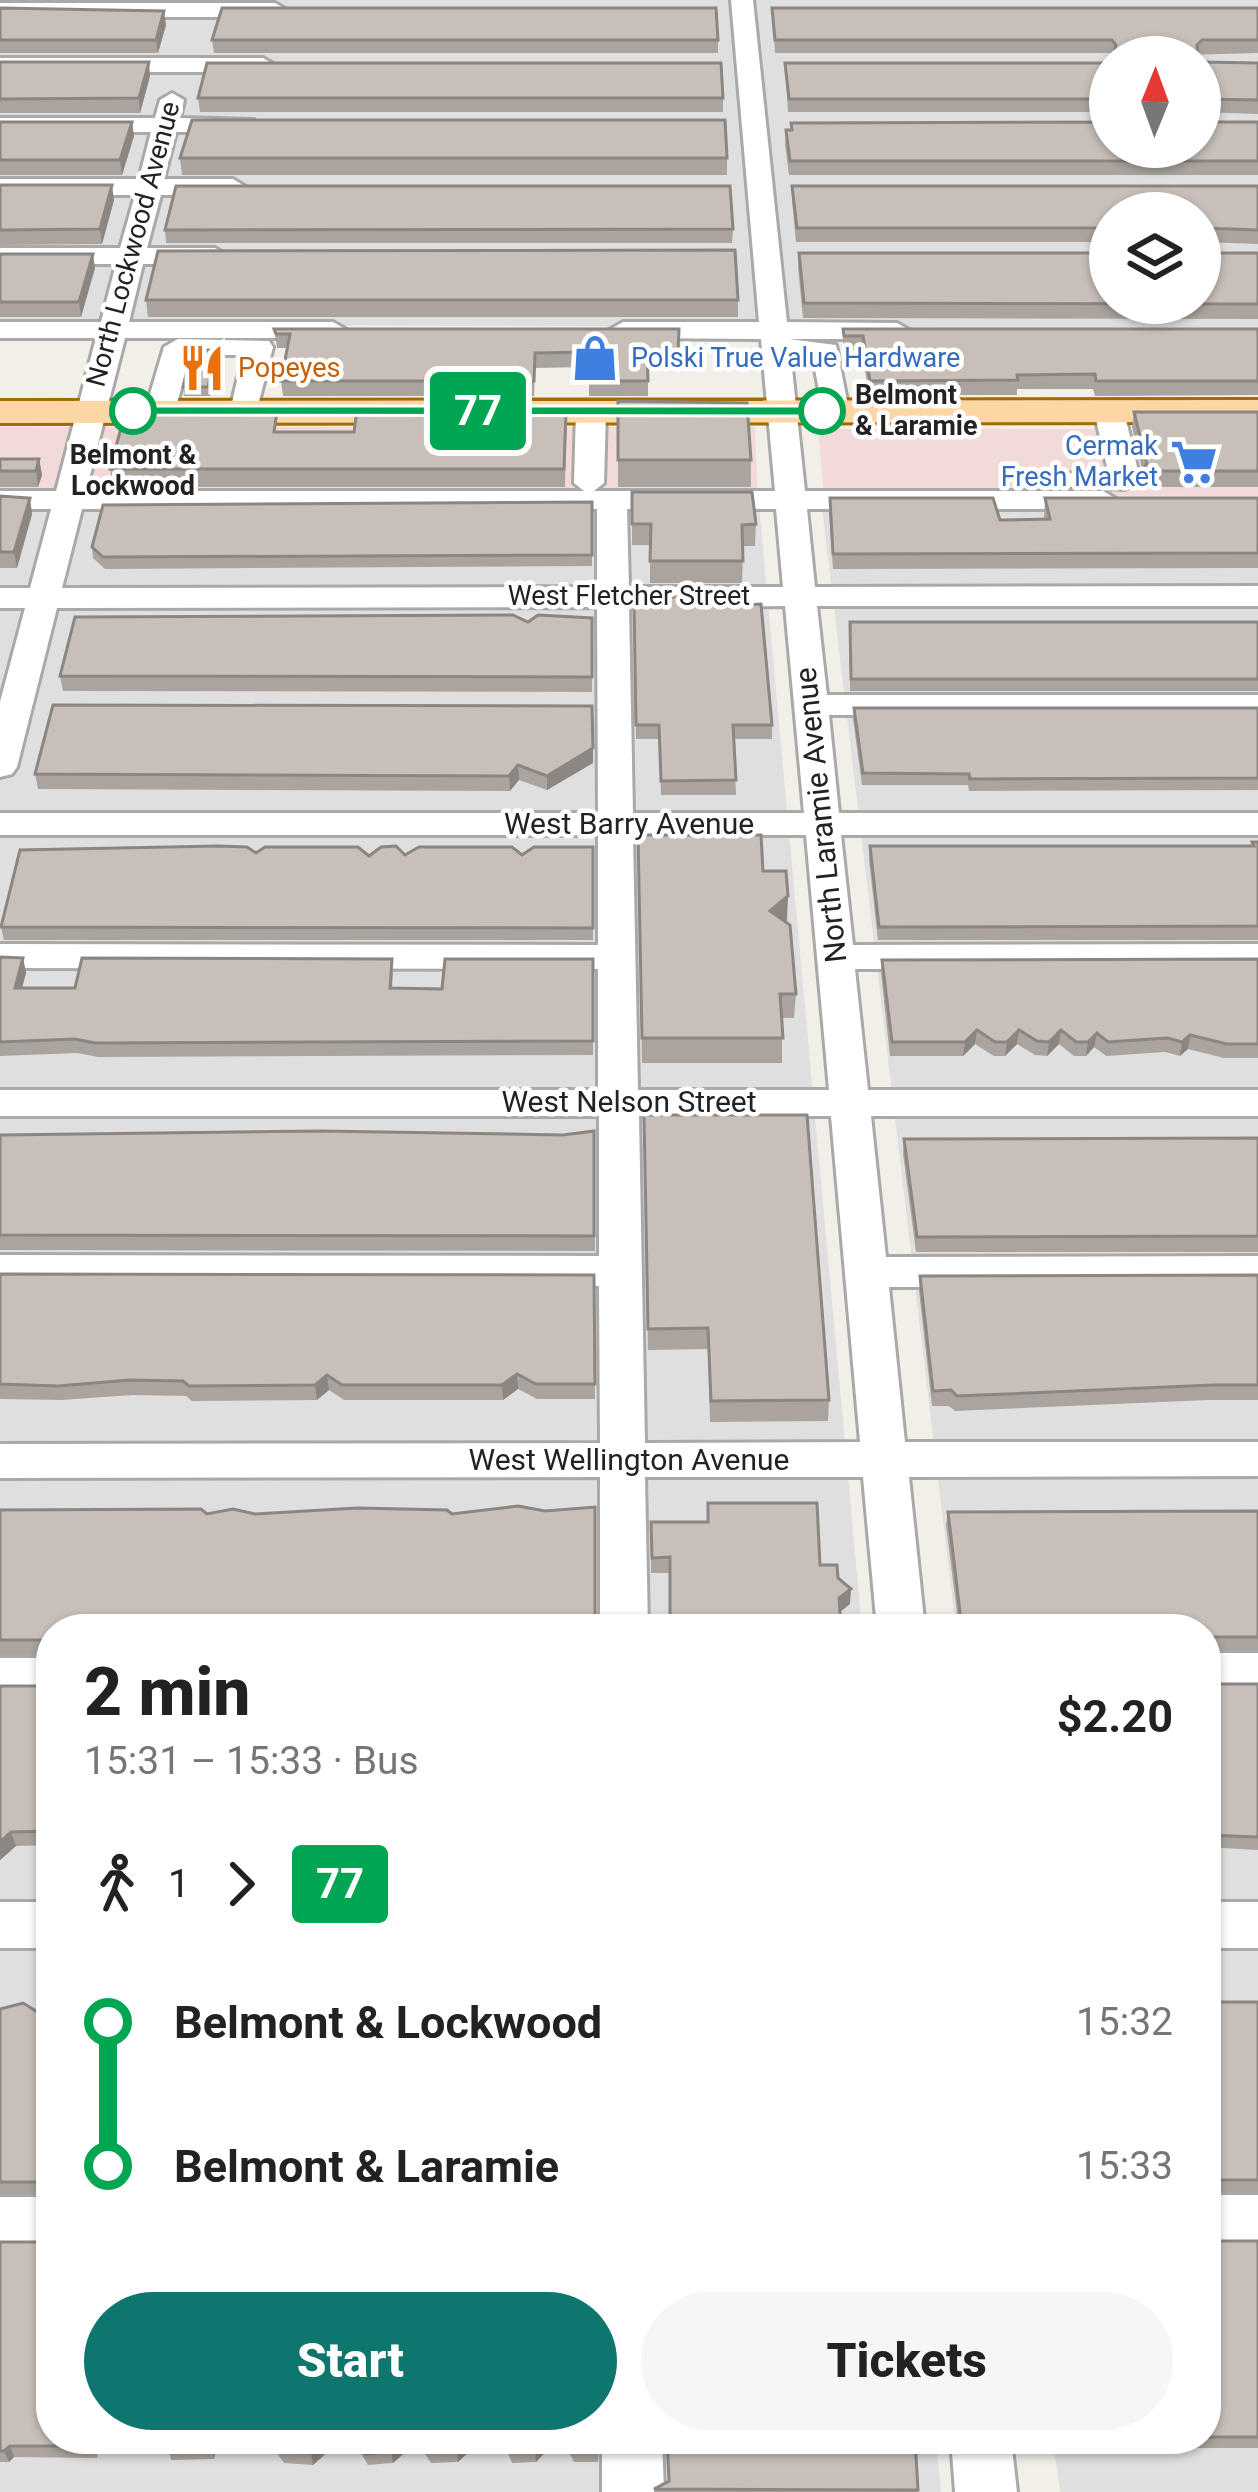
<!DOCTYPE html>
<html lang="en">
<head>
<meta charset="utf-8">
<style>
  :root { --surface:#fff; --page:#f6f6f6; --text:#222; --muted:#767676; --accent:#0f766e }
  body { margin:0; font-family:Roboto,sans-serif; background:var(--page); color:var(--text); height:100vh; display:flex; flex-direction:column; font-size:45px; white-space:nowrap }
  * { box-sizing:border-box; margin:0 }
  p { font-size:39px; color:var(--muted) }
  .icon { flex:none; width:66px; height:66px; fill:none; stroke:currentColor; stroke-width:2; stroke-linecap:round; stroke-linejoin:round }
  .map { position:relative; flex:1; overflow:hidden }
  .drawer { position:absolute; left:36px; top:1614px; width:1185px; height:840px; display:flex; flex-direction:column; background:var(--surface); border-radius:48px; box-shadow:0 3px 9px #0004 }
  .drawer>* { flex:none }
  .badge { padding:0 24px; border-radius:9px; font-size:42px; line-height:78px }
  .needle { width:78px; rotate:1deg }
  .buttons { position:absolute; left:1089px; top:36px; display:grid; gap:24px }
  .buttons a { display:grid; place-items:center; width:132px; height:132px; border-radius:50%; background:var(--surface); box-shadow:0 3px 9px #0004; font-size:60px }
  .map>.badge { position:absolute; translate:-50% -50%; box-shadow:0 0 0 6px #fff }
  .legs { display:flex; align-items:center; gap:18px; height:132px; padding:0 48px; font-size:39px }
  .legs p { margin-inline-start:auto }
  .overview { display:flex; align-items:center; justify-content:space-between; height:204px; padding:0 48px }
  h1 { font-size:66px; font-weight:800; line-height:90px }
  .button { display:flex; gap:24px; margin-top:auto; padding:24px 48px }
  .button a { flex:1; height:138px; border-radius:72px; background:var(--accent); color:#fff; font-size:48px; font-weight:800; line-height:138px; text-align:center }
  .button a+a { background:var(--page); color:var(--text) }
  ul { padding:0 48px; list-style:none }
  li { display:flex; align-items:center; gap:42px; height:144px; font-size:45px }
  li i { display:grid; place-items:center; width:18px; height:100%; margin:0 15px; background:currentColor }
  li i::after { content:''; width:30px; height:30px; margin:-15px; border:9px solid; border-radius:50%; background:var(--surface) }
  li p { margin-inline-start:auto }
  li:first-child i { background:linear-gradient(#0000 50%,currentColor 0) }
  li:last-child i { background:linear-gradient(currentColor 50%,#0000 0) }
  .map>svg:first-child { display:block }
  .residential { fill:#e0dfdf; fill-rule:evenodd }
  .commercial { fill:#f2dad9 }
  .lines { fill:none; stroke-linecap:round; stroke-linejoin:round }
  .minor-casing { stroke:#a9a9a9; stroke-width:6 }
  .major-casing { stroke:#a06b00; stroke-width:6 }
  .minor { fill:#fff; fill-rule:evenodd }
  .major { fill:#fcd6a4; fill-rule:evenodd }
  .wall { fill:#aba49e }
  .shaded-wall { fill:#8b8681 }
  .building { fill:#c7bfb8; stroke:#8b8681; stroke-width:3 }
  .line-1 { fill:#00a651; stroke:#fff; stroke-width:3 }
  .stop-1-dot { fill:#fff; stroke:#00a651; stroke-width:6 }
  .labels { text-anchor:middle; stroke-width:9; stroke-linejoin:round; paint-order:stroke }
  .far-street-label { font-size:27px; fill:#222; stroke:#fff }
  .far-shop-label { font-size:27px; fill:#366cbe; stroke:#fff; text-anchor:start }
  .far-food-label { font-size:27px; fill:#c56008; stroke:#fff; text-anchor:start }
  .far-stop-label { font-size:27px; font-weight:bold; fill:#222; stroke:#fff; text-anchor:start }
  .street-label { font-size:30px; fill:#222; stroke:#fff }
</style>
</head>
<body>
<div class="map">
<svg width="1258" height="2492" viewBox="0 0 1258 2492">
  <rect width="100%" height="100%" fill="#f2efe9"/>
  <!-- residential -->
  <g class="residential">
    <path d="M194,0h1064v329l-1258,-5v-317l191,1zM1110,57h90v90h-90zM1110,213h90v90h-90z"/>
    <path d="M758,494l104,1135h-811v810h885l5,53h-941v-1996z"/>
    <path d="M821,499l437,1v1992h-198l-7,-53h153v-810h-250z"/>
  </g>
  <!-- commercial -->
  <g class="commercial">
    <path d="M0,427h755l3,70 -758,1z"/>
    <path d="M818,429h440v67l-434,-1z"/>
  </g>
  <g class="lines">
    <defs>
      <g id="minor">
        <path d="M731,0h22l34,322 110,1 14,8 -14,8h-108l47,6 13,66 -15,9 -10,-3 -11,-58h-22l14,132h298l15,9 -15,9h-296l8,78 443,-1v20h-441l10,89h431v20h-429l10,98h419v22h-417l12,110 405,-1v24l-403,1 13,121h390v26h-387l15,141 372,-1v30l-369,1 16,155h353v34l-349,1 16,152h-48l-14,-152h-218l3,152h-48v-152l-600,1v-34l600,-1 -1,-157 -599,-1v-30l599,1v-140h-599v-26h598v-121l-598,-1v-24l598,1v-110h-598v-22h598l-1,-206 -540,1 -40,159 -5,7 -12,3v-75l25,-94h-25v-20h30l21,-79h-51v-18h56l40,-153h-96v-16h101l15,-58h-116v-16h120l15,-53h-135v-16h139l12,-47h-151v-14h155l5,-18 12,-7 12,7 -4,18 74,2 3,5 -3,5 -9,2h-69l-12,47h69l13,8 -13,8h-72l-14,53h68l13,8 -13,8h-72l-14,58h204l14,8 -14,8h-208l-39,153h498l-10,-8 2,-72 15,-9 15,9 -2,72 -10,8h181l-14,-152 -138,-1 -14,-8 14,-8h136zM82,509h515v78l-535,1zM627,509h149l7,78h-154zM785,606l19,207h-171l-4,-206zM633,835h173l23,255h-191zM639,1116h192l29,326 -215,1z"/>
        <path d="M0,3h275l12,7 -12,7h-275z"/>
        <path d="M0,58h263l12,7 -12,7h-263z"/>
        <path d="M178,339l91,2 4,6 -18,70 -10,3 -15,-9 13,-56h-53l-15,56 -15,9 -10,-3 -5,-6 19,-64z"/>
        <path d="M1109,402l15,9 16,69 -15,9 -65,-3 -4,-6 4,-6 48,-3 -14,-60z"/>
        <rect x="1206" y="1653" width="52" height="40"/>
        <rect x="0" y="1658" width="51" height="40"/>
        <rect x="0" y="1902" width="51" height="46"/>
        <rect x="1206" y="1902" width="52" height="46"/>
        <rect x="1206" y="2195" width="52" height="54"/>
        <rect x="0" y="2197" width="51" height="54"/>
        <path d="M602,2439h60l2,53h-62z"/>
        <path d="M951,2439h60l6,53h-62z"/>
      </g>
      <path id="major" d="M1258,400v22l-1258,1v-22z"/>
    </defs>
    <!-- minor casing -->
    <use href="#minor" class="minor-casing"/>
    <!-- major casing -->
    <use href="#major" class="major-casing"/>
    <!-- minor -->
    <use href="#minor" class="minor"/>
    <!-- major -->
    <use href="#major" class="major"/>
  </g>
  <!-- wall -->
  <g class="wall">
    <path d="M0,8l166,17 -8,28h-158z"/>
    <path d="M772,8h486v45l-145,4 -3,-4h-335z"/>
    <path d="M212,40h506v13h-504z"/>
    <path d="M0,62l150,14 -10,37h-140z"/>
    <path d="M1200,62l58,1v51l-58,-2z"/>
    <path d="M785,63h325v49h-322z"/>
    <path d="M198,98h525v14h-523z"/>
    <path d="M0,122h132l2,14 -12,39h-122z"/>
    <path d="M1258,122v53h-469l-4,-31 1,-14h5v-7z"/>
    <path d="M180,158h547v17h-545z"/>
    <path d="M0,185l114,15 -12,44 -102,1z"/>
    <path d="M792,186h466v58l-58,-2 -90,-29v29h-314l-4,-42z"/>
    <path d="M733,229l-1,14h-566l-1,-13z"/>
    <path d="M799,253h459v66l-455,-1 -5,-50z"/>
    <path d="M0,254l95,14 -14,49h-81z"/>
    <path d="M146,300h592v17h-590z"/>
    <path d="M274,329h405l-1,37h-30v30h-59v-29l-54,1 -1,28h-251l-2,-15 6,-33h-10z"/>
    <path d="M843,329h415v66l-163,1 -2,-7h-76v6h-148l-7,-44h-19z"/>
    <path d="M216,359l-6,37h-26l-1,-9z"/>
    <path d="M618,401l133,59v27h-133z"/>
    <path d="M566,412l-1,75h-452l-3,-18 169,-37h75z"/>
    <path d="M1134,412h124v75h-120l4,-18 -10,-42z"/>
    <path d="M0,459h39l3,16 -4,12h-38z"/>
    <path d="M632,492l124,32 -1,22h-12l-1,37h-92v-38h-18z"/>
    <path d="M0,497l32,17 -15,54h-17z"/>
    <path d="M830,498l170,22 44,-1 1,-21h213v70l-425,1 -4,-55z"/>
    <path d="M592,502v64l-487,3 -12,-11 -1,-11z"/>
    <path d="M634,605h110l28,120v14h-38l2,56h-75l-2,-56h-23z"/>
    <path d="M592,618v74l-529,-1 -3,-15 468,-54z"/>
    <rect x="850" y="622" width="408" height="69"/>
    <path d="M592,706l1,57 -46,27 -28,-10 -9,11 -472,-2 -3,-15z"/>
    <path d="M854,708h404v82l-289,1 -1,-6h-106l-9,-66z"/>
    <path d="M638,835l125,36 24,50 9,73 -2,24h-12v45h-140z"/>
    <path d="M1252,842h6v98h-380l-9,-80 1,-14h382z"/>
    <path d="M593,847v93h-589l-3,-13 255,-74 113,3 153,-1z"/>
    <path d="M0,957l23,1 3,15 -4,15h53l318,-15 -1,15 50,1 151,-30v96l-495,2 -21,-4 -77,3z"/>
    <path d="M1258,959v99h-34l-36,-9 -8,7 -15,-4 -59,4 -12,-9 -8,9h-12l-15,-12 -12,12 -12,-1 -18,-11 -12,12h-11l-19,-12 -12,12h-73l-9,-83 1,-13z"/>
    <path d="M644,1115l185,285 -1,21 -118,1 -2,-73 -60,1z"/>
    <path d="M594,1131l1,120 -595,-1v-115h563z"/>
    <path d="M1258,1138v114h-342l-13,-98 1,-15z"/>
    <path d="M0,1274l594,1 1,124h-58l-19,-10 -15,11h-159l-15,-10 -12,10 -125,1 -6,-5 -53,-1 -72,5 -61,-1z"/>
    <path d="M1258,1275v125h-49l-254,11 -6,-5h-17l-13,-115 1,-15z"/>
    <path d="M0,1510l51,119v216l-35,1 -16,14v-174h50v-31h-50z"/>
    <path d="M1258,1511v139h-52v-21h-247l-13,-104 2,-13z"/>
    <path d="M651,1522l169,43 18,13 12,26 -10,8 -170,-39h-19z"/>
    <path d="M1206,1684h52v166l-52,-3z"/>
    <path d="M1206,2002h52v190h-51v49h51v207h-202l-2,-9h152z"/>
    <path d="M0,2009l44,7 7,-7v430h166l-3,20 -43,1 -3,-16 -69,4 -2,10 -83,-1 -5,5h-9v-220h50v-48h-50z"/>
    <path d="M272,2439h70l-29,26 -29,-2 -10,-14z"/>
    <path d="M352,2439h206l-22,23 -24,1 -6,-15h-33l-15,14 -27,1 -14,-21 -24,21 -25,2z"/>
    <path d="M562,2439h37l-1,23h-24z"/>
    <path d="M915,2439l3,53h-264v-3l14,-8z"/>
  </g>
  <!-- shaded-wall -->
  <g class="shaded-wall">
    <path d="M164,11l2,14 -8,28 -2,-13z"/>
    <path d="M149,62l1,14 -10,37 -1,-15z"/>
    <path d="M132,122l2,14 -12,39 -2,-15z"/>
    <path d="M112,185l2,15 -12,44 -2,-15z"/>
    <path d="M93,254l2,14 -14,49 -2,-15z"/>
    <path d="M215,350l1,9 -6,37 -2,-9z"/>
    <path d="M39,459l3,16 -4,12 -2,-16z"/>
    <path d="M30,498l2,16 -15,54 -3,-16z"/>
    <path d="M593,748v15l-46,27v-14z"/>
    <path d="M518,765l1,15 -9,11 -1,-15z"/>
    <path d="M788,896l-1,25 -18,14 1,-24z"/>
    <path d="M23,958l3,15 -8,30 -3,-15z"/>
    <path d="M977,1030l-2,14 -12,12 2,-14z"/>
    <path d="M1019,1030l-2,14 -12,12 2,-14z"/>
    <path d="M1061,1030l-2,14 -12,12 2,-14z"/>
    <path d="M1097,1033l-3,14 -8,9 2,-14z"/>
    <path d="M1190,1035l-2,14 -8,7 2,-14z"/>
    <path d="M517,1374l1,15 -15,11 -1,-15z"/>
    <path d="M327,1375l2,15 -12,10 -2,-15z"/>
    <path d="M851,1589l-1,15 -12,9 1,-15z"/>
    <path d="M11,1832l5,14 -16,14v-18z"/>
    <path d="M213,2439h4l-3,20 -2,-11z"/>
    <path d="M327,2439h15l-29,26 -2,-12z"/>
    <path d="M406,2439h11v3l-24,21 -2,-11z"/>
    <path d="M469,2439h3l1,9 -15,14 -1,-12z"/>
    <path d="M547,2439h11l-22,23 -1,-11z"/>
    <path d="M10,2446l4,11 -5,5 -5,-11z"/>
  </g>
  <!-- building -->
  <g class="building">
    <path d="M0,8l164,3 -8,29h-156z"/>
    <path d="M222,8h494l2,32h-506z"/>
    <path d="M772,8h486v32h-56l-5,5 1,12h-85l3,-12 -4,-5h-337z"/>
    <path d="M0,62h149l-10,36 -139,1z"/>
    <path d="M1200,62l58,1v37l-56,-1 -2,8z"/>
    <path d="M207,63h514l2,35h-525z"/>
    <path d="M785,63h325v36h-321z"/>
    <path d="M192,120h533l2,38h-547z"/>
    <path d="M1200,120l2,2h56v39h-468l-4,-31h6l-1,-7 319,-1v25h90z"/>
    <path d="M0,122h132l-12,38h-120z"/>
    <path d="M0,185h112l-12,44 -100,1z"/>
    <path d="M176,186h554l3,43 -568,1z"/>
    <path d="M792,186h466v44l-56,-2 -2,10v-25h-90v15h-313z"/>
    <path d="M735,250l3,50h-592l12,-49z"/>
    <path d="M1200,251l2,2h56v51l-454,-1 -5,-50h311v50h90z"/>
    <path d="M0,254h93l-14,48h-79z"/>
    <path d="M274,329h405l-1,23h-31l1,29h-59l1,-29 -55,1 -1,28h-253l9,-47h-14z"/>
    <path d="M843,329h415v52h-162l-1,-7 -78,1 1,5 -148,1 -7,-45h-19z"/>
    <path d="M192,350h23l-7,37h-25z"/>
    <path d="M618,401l129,2 4,57h-133z"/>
    <path d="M176,410l101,2 -3,20h80l3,-22 209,2 -2,57h-454l15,-56 51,1z"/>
    <path d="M1134,412h124v59h-118l7,-7z"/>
    <path d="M0,459h39l-3,12h-36z"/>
    <path d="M632,492h120l4,32 -14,1 1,36h-93l1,-37h-19z"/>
    <path d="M0,496l30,2 -16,54h-14z"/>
    <path d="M830,498h163l7,22 50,-1 -5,-21h213v55l-425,1z"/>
    <path d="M592,502v53l-489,2 -11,-10 11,-42z"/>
    <path d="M650,597h94v8l17,-1 11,121h-39l3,55 -75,1 -2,-56h-23l-2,-120h16z"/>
    <path d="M513,615l15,7 10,-7 54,3v59l-532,-1 15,-59z"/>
    <path d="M850,622h408v57h-407z"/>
    <path d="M53,705l539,1 1,42 -46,28 -29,-11 -9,11 -474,-2z"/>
    <path d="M854,708h404v70l-288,1 -1,-5 -106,-1z"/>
    <path d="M638,835h123l2,36h23l2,25 -18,15 20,14 6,69h-16l3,44h-141z"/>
    <path d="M1252,842h6v84l-379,1 -9,-81h384z"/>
    <path d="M218,846l29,1 9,6 9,-6h93l11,9 12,-9 15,-1 9,9 14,-8h93l10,8 12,-8h59v81l-592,-1 19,-77z"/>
    <path d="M0,957l23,1 -8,30h60l7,-30 310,1 -2,29 52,1 3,-30h148v82l-498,2 -20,-4 -75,3z"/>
    <path d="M1258,959v85h-31l-37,-9 -8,7 -15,-4 -59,4 -11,-9 -9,9h-12l-15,-12 -12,12 -12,-1 -18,-11 -12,12h-12l-18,-12 -12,12h-73l-10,-82z"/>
    <path d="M644,1115h163l22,285 -118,1 -3,-73 -60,1z"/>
    <path d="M321,1131l242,4 31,-4v105l-594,-1v-100z"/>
    <path d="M1258,1138v98l-341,1 -13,-98z"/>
    <path d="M0,1274l594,1 1,109h-59l-19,-10 -15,11h-160l-15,-10 -12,10 -126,1 -6,-5 -53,-1 -72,6 -58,-2z"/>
    <path d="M1258,1275v110h-45l-256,11 -6,-6 -18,1 -13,-115z"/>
    <path d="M708,1503h109l3,62h17l1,13 13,11 -12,9 2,31h-171v-72l-18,1 -1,-36h57z"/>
    <path d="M518,1506l27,5 50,-4v107l8,4v11h-552v202l-40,1 -11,10v-156h50v-46h-50v-130l201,-1 6,5 26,-5 22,5 102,-6 90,2 5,4z"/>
    <path d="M1258,1511v126h-52v-8h-244l-14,-117z"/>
    <path d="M1206,1684h52v153l-52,-2z"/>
    <path d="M1206,2002h52v178h-51v61h51v196h-52z"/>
    <path d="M23,2003l21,13 7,-7v430h43l-1,7h-83l-6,5h-4v-209h50v-60h-50v-173z"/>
    <path d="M168,2439h45l-1,9h-45z"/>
    <path d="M273,2439h54l-16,14 -30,-1z"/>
    <path d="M357,2439h49l-15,13 -25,2z"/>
    <path d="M421,2439h48l-12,11 -27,2z"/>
    <path d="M506,2439h41l-12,12h-23z"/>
    <path d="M567,2439h31l-1,12h-24z"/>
    <path d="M667,2439h248l3,51 -264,-1 15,-8z"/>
  </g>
  <!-- line-1 -->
  <path class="line-1" d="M133,406h689l8,5 -8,5 -695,-1 -2,-4z"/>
  <!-- icons -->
  <defs>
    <symbol id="shop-bare" viewBox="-9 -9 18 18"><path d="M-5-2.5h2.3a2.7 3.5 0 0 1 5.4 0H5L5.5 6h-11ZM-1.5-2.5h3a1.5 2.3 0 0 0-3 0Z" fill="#3f7fe0" stroke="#fff" stroke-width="2.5" paint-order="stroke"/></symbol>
    <symbol id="restaurant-bare" viewBox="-9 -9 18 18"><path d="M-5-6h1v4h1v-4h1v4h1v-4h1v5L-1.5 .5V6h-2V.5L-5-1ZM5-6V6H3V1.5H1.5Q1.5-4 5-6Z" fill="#e8710a" stroke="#fff" stroke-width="2.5" paint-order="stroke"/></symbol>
    <symbol id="supermarket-bare" viewBox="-9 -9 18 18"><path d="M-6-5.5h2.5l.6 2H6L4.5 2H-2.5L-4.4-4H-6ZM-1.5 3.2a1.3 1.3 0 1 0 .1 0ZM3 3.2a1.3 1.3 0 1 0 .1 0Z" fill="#3f7fe0" stroke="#fff" stroke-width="2.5" paint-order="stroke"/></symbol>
  </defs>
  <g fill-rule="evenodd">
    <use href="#shop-bare" x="562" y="325" width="66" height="66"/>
    <use href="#restaurant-bare" x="169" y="335" width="66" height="66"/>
    <use href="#supermarket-bare" x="1161" y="429" width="66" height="66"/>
  </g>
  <!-- markers -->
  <g class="stop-1-dot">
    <circle cx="133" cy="411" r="21"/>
    <circle cx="822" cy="411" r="21"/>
  </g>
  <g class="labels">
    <!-- far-street labels -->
    <g class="far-street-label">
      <text transform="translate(133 244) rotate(-75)" y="9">North Lockwood Avenue</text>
      <text x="629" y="605">West Fletcher Street</text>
    </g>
    <!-- far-shop labels -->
    <g class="far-shop-label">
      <text x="631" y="367">Polski True Value Hardware</text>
      <text x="1158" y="455" text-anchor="end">Cermak<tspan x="1158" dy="31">Fresh Market</tspan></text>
    </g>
    <!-- far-food labels -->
    <g class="far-food-label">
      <text x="238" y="377">Popeyes</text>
    </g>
    <!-- far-stop labels -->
    <g class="far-stop-label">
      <text x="855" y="404">Belmont<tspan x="855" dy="31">&amp; Laramie</tspan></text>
      <text x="133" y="464" text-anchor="middle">Belmont &amp;<tspan x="133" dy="31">Lockwood</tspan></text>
    </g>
    <!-- street labels -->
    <g class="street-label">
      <text transform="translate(821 815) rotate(-96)" y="10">North Laramie Avenue</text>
      <text x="629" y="834">West Barry Avenue</text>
      <text x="629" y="1112">West Nelson Street</text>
      <text x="629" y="1470">West Wellington Avenue</text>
    </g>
  </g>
</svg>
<div class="buttons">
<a><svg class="needle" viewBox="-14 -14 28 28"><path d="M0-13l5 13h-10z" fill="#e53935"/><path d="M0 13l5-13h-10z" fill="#767676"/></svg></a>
<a><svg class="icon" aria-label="layers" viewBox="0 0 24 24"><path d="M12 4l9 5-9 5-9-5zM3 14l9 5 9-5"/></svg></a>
</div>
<b class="badge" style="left:478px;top:411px;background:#00a651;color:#fff">77</b>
<section class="drawer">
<div class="overview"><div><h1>2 min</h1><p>15:31 – 15:33 · Bus</p></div><b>$2.20</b></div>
<div class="legs"><svg class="icon" aria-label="walk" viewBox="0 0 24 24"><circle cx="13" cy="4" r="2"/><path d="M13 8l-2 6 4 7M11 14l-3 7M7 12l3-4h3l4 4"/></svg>1<svg class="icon" aria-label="forward" viewBox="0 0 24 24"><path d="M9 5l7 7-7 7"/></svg><b class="badge" style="background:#00a651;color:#fff">77</b></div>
<ul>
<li><i style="color:#00a651"></i><b>Belmont &amp; Lockwood</b><p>15:32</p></li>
<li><i style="color:#00a651"></i><b>Belmont &amp; Laramie</b><p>15:33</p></li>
</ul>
<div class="button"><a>Start</a><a>Tickets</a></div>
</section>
</div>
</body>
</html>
